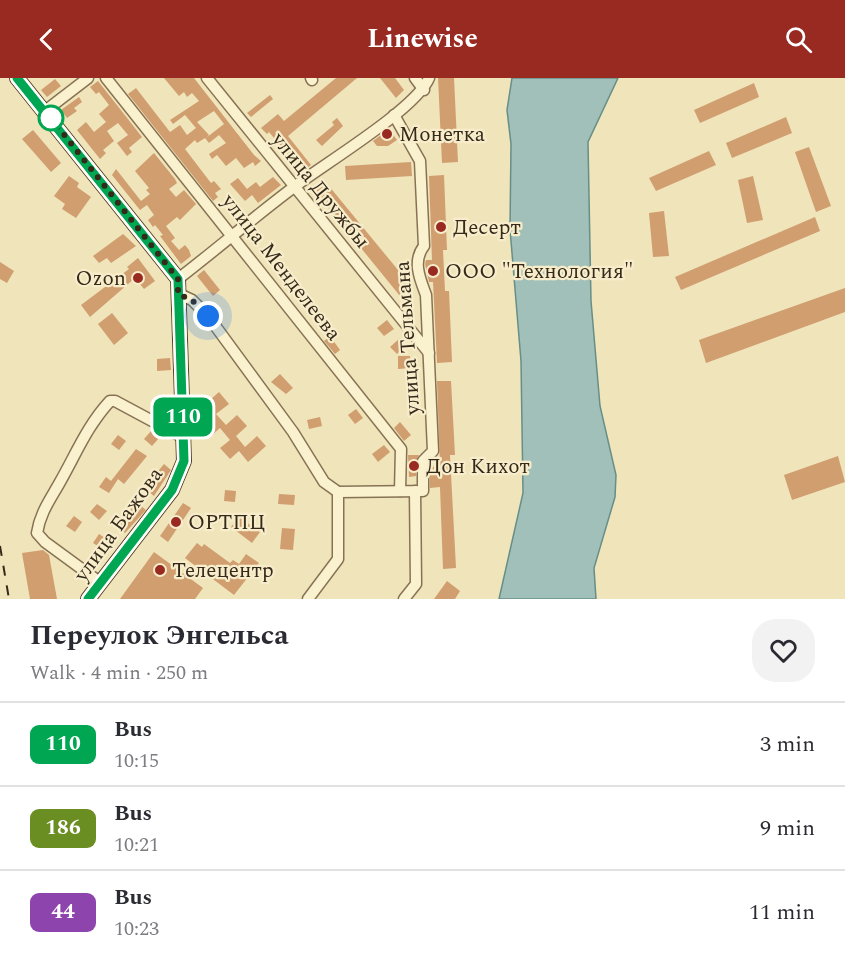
<!DOCTYPE html>
<html lang="en">
<head>
<meta charset="utf-8">
<style>
  :root { --surface:#fff; --page:#f2f2f3; --text:#2b2b33; --muted:#7c7c81; --line:#e1e1e2; --accent:#992a22 }
  body { margin:0; font-family:Spectral,serif; background:var(--page); color:var(--text); height:100vh; display:flex; flex-direction:column; font-size:22px; white-space:nowrap }
  * { box-sizing:border-box; margin:0 }
  p { font-size:20px; color:var(--muted) }
  .icon { flex:none; width:33px; height:33px; fill:none; stroke:currentColor; stroke-width:2; stroke-linecap:round; stroke-linejoin:round }
  .map { position:relative; height:521px; overflow:hidden }
  .panel { display:flex; flex-direction:column; background:var(--surface); flex:1 }
  .panel>* { flex:none }
  .badge { padding:0 12px; border-radius:9px; font-size:21px; line-height:39px }
  .you { position:absolute; width:30px; height:30px; margin:-15px; border:4px solid #fff; border-radius:50%; background:#1a73e8; box-shadow:0 0 0 9px #1a73e833 }
  .map>.badge { position:absolute; translate:-50% -50%; box-shadow:0 0 0 3px #fff }
  .round { display:grid; place-items:center; flex:none; width:63px; height:63px; border-radius:24px; background:var(--page) }
  .headline { display:flex; align-items:center; justify-content:space-between; height:102px; padding:0 30px }
  h1 { font-size:28px; font-weight:700; line-height:45px }
  ul { padding:0; list-style:none }
  li { display:flex; align-items:center; gap:18px; height:84px; padding:0 30px; border-top:2px solid var(--line) }
  li div { flex:1 }
  li b { display:block; font-size:22px }
  li em { font-style:normal }
  li .badge { min-width:66px; font-weight:700; text-align:center }
  header { display:flex; justify-content:space-between; align-items:center; height:78px; padding:0 30px; background:var(--accent); color:#fff; font-size:27px; font-weight:700 }
  .map>svg:first-child { display:block }
  .water { fill:#a0c0b9; stroke:#678e87; stroke-width:1.5 }
  .building { fill:#d09e6f; fill-rule:evenodd }
  .lines { fill:none; stroke-linecap:round; stroke-linejoin:round }
  .minor-casing { stroke:#877354; stroke-width:13 }
  .major-casing { stroke:#544129; stroke-width:16 }
  .minor { stroke:#faf1ce; stroke-width:10 }
  .major { stroke:#f6de8f; stroke-width:14 }
  .rail { stroke:#35291a; stroke-width:2; stroke-dasharray:10 10; stroke-linecap:butt }
  .line-casing { stroke:#fff; stroke-width:14 }
  .line { stroke:#00a651; stroke-width:9 }
  .walk { stroke:#35291a; stroke-width:6; stroke-dasharray:0 10.8 }
  .stop-dot { fill:#fff; stroke:#00a651; stroke-width:3 }
  .poi-dot { fill:#992a22; stroke:#f7edcb; stroke-width:2 }
  .labels { text-anchor:middle; stroke-width:4.5; stroke-linejoin:round; paint-order:stroke }
  .poi-label { font-size:21px; fill:#35291a; stroke:#f7edcb; text-anchor:start }
  .street-label { font-size:21px; fill:#35291a; stroke:#f7edcb }
</style>
</head>
<body>
<header><svg class="icon" aria-label="back" viewBox="0 0 24 24"><path d="M15 5l-7 7 7 7"/></svg>Linewise<svg class="icon" aria-label="search" viewBox="0 0 24 24"><circle cx="10" cy="10" r="6"/><path d="M15 15l6 6"/></svg></header>
<div class="map">
<svg width="845" height="521" viewBox="0 0 845 521">
  <rect width="100%" height="100%" fill="#f0e4bb"/>
  <!-- water -->
  <path class="water" d="M512,0h106l-30,64 3,159 9,105 16,69 -1,22 -21,71 2,31h-97l24,-106 -2,-132 -11,-132 1,-85 -4,-34z"/>
  <!-- building -->
  <g class="building">
    <path d="M164,0h30l60,77 7,6 -6,5 -2,-4 -9,6 -8,-10 -10,8 -9,-11 -5,4 -3,-5 17,-11 -7,-8 -10,8 -4,-5 -8,5 -2,-3 -10,9 26,34 3,-2 7,8 -6,4 3,4 -5,4 -85,-107 8,-6 34,44 10,-7 7,10 9,-7 -11,-13 -12,9 -3,-4 29,-19 -7,-8 -5,4 -3,-5 -5,4zM214,33l10,13 -18,14 3,-3 -12,-13z"/>
    <path d="M336,0h21l-69,58 23,29 -9,7 -33,-40 -2,2 -6,-6 17,-14 6,7z"/>
    <path d="M380,0h15l9,12 -8,8z"/>
    <path d="M438,0h16l4,84 -16,1z"/>
    <path d="M55,1l6,7 -14,11 -6,-7z"/>
    <path d="M98,3l44,56 -13,11 3,4 -5,4 -10,-13 11,-8 -10,-12 -11,8 7,10 -11,9 3,3 -6,6 -23,-29 9,-8 8,10 12,-10 -7,-8 10,-9 -10,-13 -3,2 -6,-7z"/>
    <path d="M754,5l5,14 -59,26 -6,-13z"/>
    <path d="M270,17l3,4 -22,18 -4,-4z"/>
    <path d="M79,19l3,5 -8,6 3,3 -10,7 -6,-8z"/>
    <path d="M786,39l6,16 -60,25 -6,-15z"/>
    <path d="M337,40l6,8 -21,20 -6,-6 18,-15 -2,-3z"/>
    <path d="M389,51l8,11 -9,6h-11l-4,-5z"/>
    <path d="M33,52l28,33 -10,9 -29,-33z"/>
    <path d="M809,69l22,59 -15,6 -21,-60z"/>
    <path d="M709,73l7,14 -60,26 -7,-13z"/>
    <path d="M154,75l21,26 2,4 -8,6 7,8 8,-7 12,14 -16,16 -3,-3 -11,9 9,12 -4,3 8,9 6,-5 4,5 2,6 -10,8 -21,-28 3,-1 -8,-10 -2,2 -5,-7 6,-5 -7,-10 -7,5 -28,-35 4,-6 25,32 9,-7 -4,-4 3,-2 -14,-17z"/>
    <path d="M411,84l1,14 -66,4 -1,-14z"/>
    <path d="M444,97l3,75h-4l2,41h4l3,71 -15,1 -4,-81h-4l-4,-18 1,-4h6l-3,-84z"/>
    <path d="M69,98l10,7 -2,4 14,10 -15,21 -14,-9 3,-5 -11,-8z"/>
    <path d="M753,98l10,44 -16,3 -9,-43z"/>
    <path d="M273,99l8,8 -23,18 -6,-8 -7,6 -15,-17 8,-6 9,11 9,-7 4,5z"/>
    <path d="M324,102l88,107 -12,9 -87,-107z"/>
    <path d="M664,133l5,45 -16,1 -4,-44z"/>
    <path d="M815,139l5,14 -139,59 -6,-13z"/>
    <path d="M123,156l13,12 -25,17 -4,-5 -8,5 -6,-7z"/>
    <path d="M138,180l17,23 -11,8 -9,-11 -45,39 -9,-12 48,-36 -2,-2z"/>
    <path d="M0,184l14,9 -7,12 -7,-4z"/>
    <path d="M204,192l16,20 -7,6 -16,-20z"/>
    <path d="M845,210v24l-139,51 -7,-23z"/>
    <path d="M112,235l16,20 -14,12 -16,-21z"/>
    <path d="M387,242l7,9 -10,7 -7,-8z"/>
    <path d="M330,258l10,14 -5,4 -11,-13z"/>
    <path d="M400,260l6,7 -9,9 -7,-7z"/>
    <path d="M398,278h12l1,12 -13,1z"/>
    <path d="M170,280l1,12 -14,1v-12z"/>
    <path d="M280,296l13,14 -7,6 -15,-12z"/>
    <path d="M437,303h14l4,74h-5l6,113 -13,1 -3,-82 -10,1v-21l10,-1z"/>
    <path d="M219,314l10,12 -13,10 10,11 11,-10 10,11 -11,10 9,11 12,-11 9,10 -18,16 -9,-11 -9,8 -10,-11 10,-8 -10,-12 -9,8 -9,-10 10,-9 -10,-10z"/>
    <path d="M356,331l7,9 -8,6 -7,-9z"/>
    <path d="M320,339l2,9 -13,3 -2,-9z"/>
    <path d="M400,344l11,13 -7,6 -10,-13z"/>
    <path d="M152,352l8,7 -8,9 -8,-7z"/>
    <path d="M118,357l8,6 -7,9 -8,-6z"/>
    <path d="M384,367l6,7 -12,10 -6,-8z"/>
    <path d="M136,371l11,7 -23,28 -6,-5 -9,14 -10,-6 7,-10 5,4z"/>
    <path d="M408,377h11l-3,6v15l-7,1z"/>
    <path d="M838,378l7,26 -53,18 -8,-25z"/>
    <path d="M164,386l7,6 -17,26 -10,-8z"/>
    <path d="M225,412l11,1 -1,11 -11,-1z"/>
    <path d="M279,416l16,1 -1,10 -16,-1z"/>
    <path d="M136,424l10,8 -21,23 -7,-5z"/>
    <path d="M183,425l8,5 -23,34 -8,-6z"/>
    <path d="M97,426l10,7 -8,9 -9,-8z"/>
    <path d="M74,438l8,6 -7,10 -9,-6z"/>
    <path d="M239,439l21,15 -8,11 -21,-16z"/>
    <path d="M282,450l13,1 -2,21 -13,-1z"/>
    <path d="M99,456l14,9 -6,9 -14,-9z"/>
    <path d="M197,465l5,4 2,-3 26,19 3,-3 6,4 7,-10 13,9 -25,32 -49,-37z"/>
    <path d="M43,472l6,5 8,44h-27l-8,-46z"/>
    <path d="M154,474l49,36 -8,11h-75z"/>
    <path d="M447,503l13,10 -5,8h-21z"/>
  </g>
  <g class="lines">
    <defs>
      <g id="minor">
        <path d="M106,0l295,371 -1,42"/>
        <path d="M207,0l222,275"/>
        <path d="M311,0l1,2"/>
        <path d="M415,0l9,12"/>
        <path d="M45,33l43,-33"/>
        <path d="M178,201c39,-30 76,-62 116,-92 30,-23 122,-78 135,-109"/>
        <path d="M179,216l13,6 16,16 85,116 31,50 14,10"/>
        <path d="M338,414l85,-1v-30l10,-10 -7,-156c-6,-16 -14,-34 -2,-49l-4,-85 -26,-46"/>
        <path d="M101,505l-56,-41 -8,-9c3,-20 13,-33 23,-51 16,-28 27,-56 50,-81h5l69,37"/>
        <path d="M308,521l30,-40v-67"/>
        <path d="M404,521l12,-15 -1,-93"/>
      </g>
      <path id="major" d="M17,0l161,201 6,182 -12,29 -84,109"/>
    </defs>
    <!-- minor casing -->
    <use href="#minor" class="minor-casing"/>
    <!-- major casing -->
    <use href="#major" class="major-casing"/>
    <!-- minor -->
    <use href="#minor" class="minor"/>
    <!-- major -->
    <use href="#major" class="major"/>
    <!-- rail -->
    <path class="rail" d="M0,468l9,53"/>
  </g>
  <g class="lines">
    <defs>
      <path id="line" d="M17,0l161,201 6,182 -12,29 -84,109"/>
    </defs>
    <!-- line casing -->
    <use href="#line" class="line-casing"/>
    <!-- line -->
    <use href="#line" class="line"/>
    <!-- walk -->
    <path class="walk" d="M51,40l127,161v15l14,6 16,16"/>
  </g>
  <!-- markers -->
  <circle class="stop-dot" cx="51" cy="40" r="12"/>
  <g class="poi-dot">
    <circle cx="387" cy="56" r="6"/>
    <circle cx="441" cy="149" r="6"/>
    <circle cx="433" cy="193" r="6"/>
    <circle cx="138" cy="200" r="6"/>
    <circle cx="414" cy="388" r="6"/>
    <circle cx="176" cy="444" r="6"/>
    <circle cx="160" cy="492" r="6"/>
  </g>
  <g class="labels">
    <!-- poi labels -->
    <g class="poi-label">
      <text x="399" y="63">Монетка</text>
      <text x="453" y="156">Десерт</text>
      <text x="445" y="200">ООО "Технология"</text>
      <text x="126" y="207" text-anchor="end">Ozon</text>
      <text x="426" y="395">Дон Кихот</text>
      <text x="188" y="451">ОРТПЦ</text>
      <text x="172" y="499">Телецентр</text>
    </g>
    <!-- street labels -->
    <g class="street-label">
      <text transform="translate(321 112) rotate(51)" y="7">улица Дружбы</text>
      <text transform="translate(282 189) rotate(52)" y="7">улица Менделеева</text>
      <text transform="translate(407 260) rotate(-94)" y="7">улица Тельмана</text>
      <text transform="translate(118 446) rotate(-54)" y="7">улица Бажова</text>
    </g>
  </g>
</svg>
<div class="you" style="left:208px;top:238px"></div>
<b class="badge" style="left:183px;top:339px;background:#00a651;color:#fff">110</b>
</div>
<section class="panel">
<div class="headline"><div><h1>Переулок Энгельса</h1><p>Walk · 4 min · 250 m</p></div><a class="round"><svg class="icon" aria-label="heart" viewBox="0 0 24 24"><path d="M12 20l-8-8c-3-5 5-10 8-4 3-6 11-1 8 4z"/></svg></a></div>
<ul>
<li><span class="badge" style="background:#00a651;color:#fff">110</span><div><b>Bus</b><p>10:15</p></div><em>3 min</em></li>
<li><span class="badge" style="background:#6b8e23;color:#fff">186</span><div><b>Bus</b><p>10:21</p></div><em>9 min</em></li>
<li><span class="badge" style="background:#8e44ad;color:#fff">44</span><div><b>Bus</b><p>10:23</p></div><em>11 min</em></li>
</ul>
</section>
</body>
</html>
